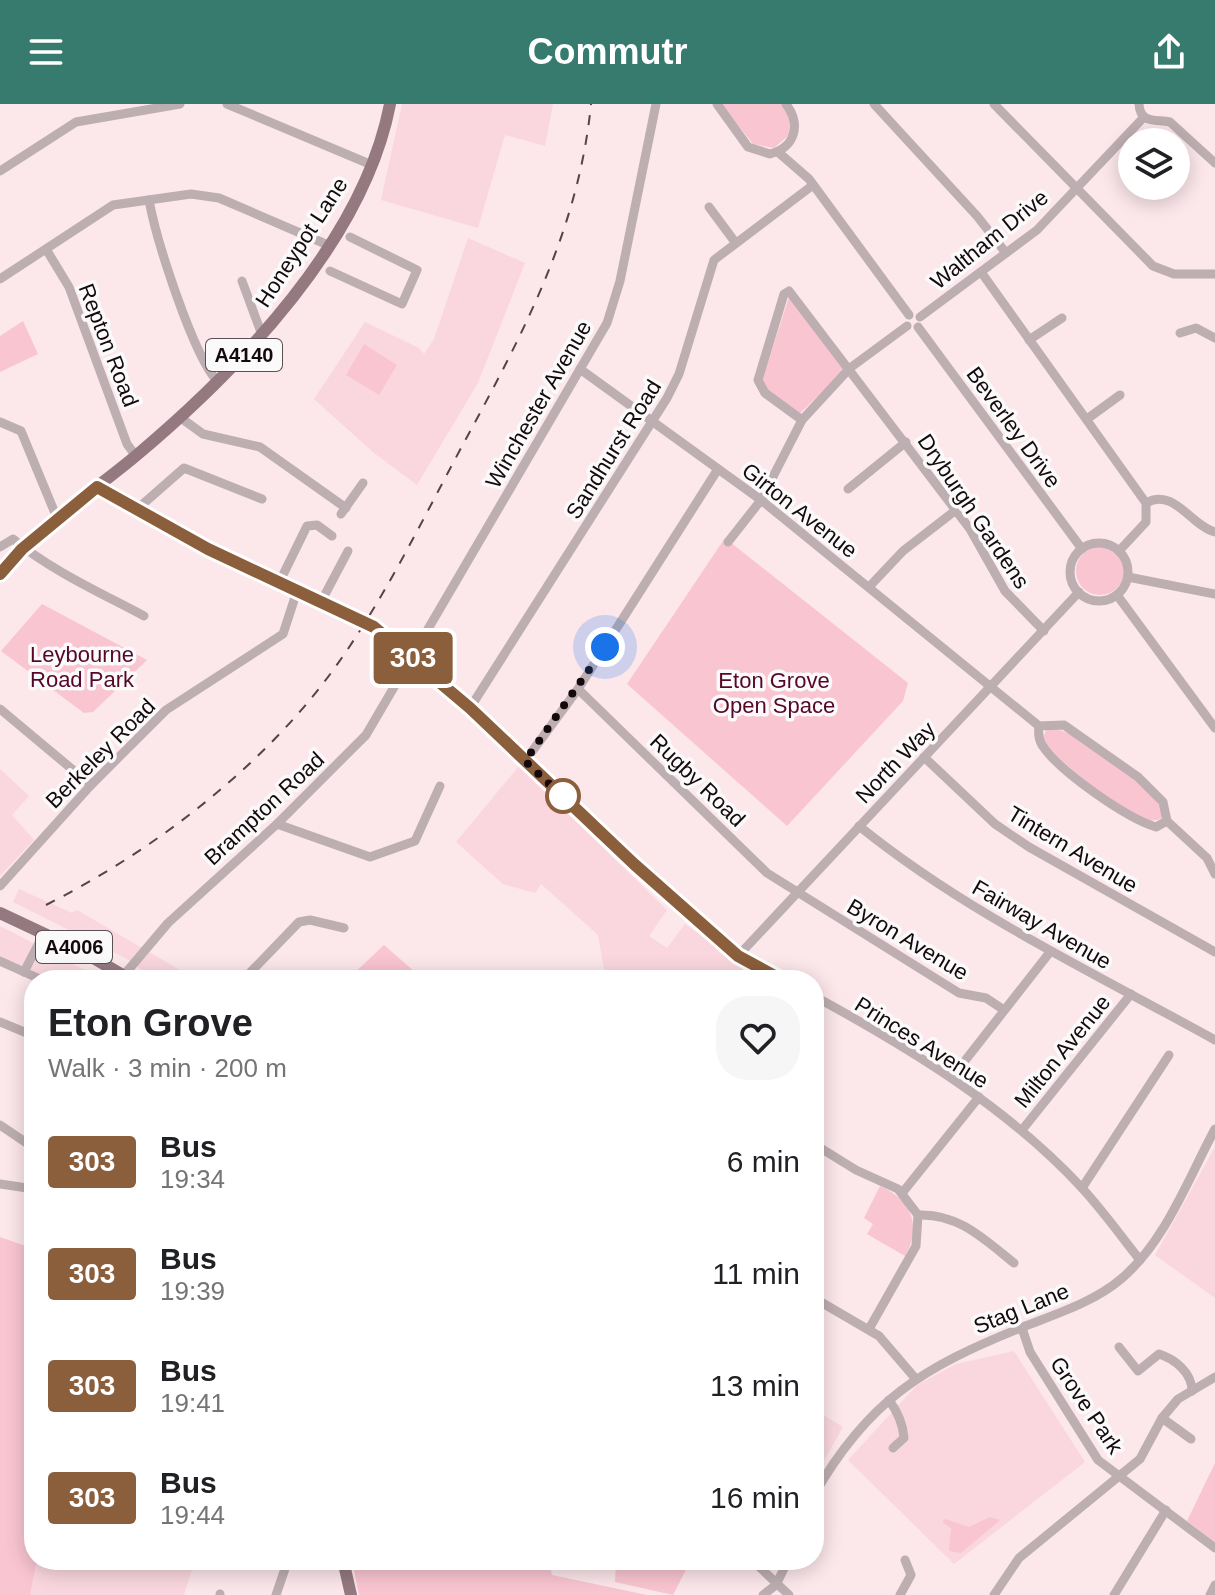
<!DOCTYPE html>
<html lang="en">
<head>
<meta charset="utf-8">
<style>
  :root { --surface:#fff; --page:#f6f6f6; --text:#202124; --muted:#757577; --accent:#377b6f }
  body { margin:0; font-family:Helvetica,sans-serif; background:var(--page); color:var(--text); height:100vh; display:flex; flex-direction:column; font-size:30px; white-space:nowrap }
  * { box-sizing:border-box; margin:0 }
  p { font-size:26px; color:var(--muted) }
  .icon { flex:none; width:44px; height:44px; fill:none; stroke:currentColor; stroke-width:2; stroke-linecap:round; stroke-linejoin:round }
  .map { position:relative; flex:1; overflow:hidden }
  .sheet { position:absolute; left:24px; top:866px; width:800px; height:600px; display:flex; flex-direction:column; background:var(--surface); border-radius:32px; box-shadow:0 4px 20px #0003 }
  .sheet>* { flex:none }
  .badge { padding:0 16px; border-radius:6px; font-size:28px; line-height:52px }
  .tools { position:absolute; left:1118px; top:24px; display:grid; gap:16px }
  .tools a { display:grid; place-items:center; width:72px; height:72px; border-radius:50%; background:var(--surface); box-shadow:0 4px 20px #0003; font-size:40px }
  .you { position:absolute; width:40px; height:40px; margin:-20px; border:6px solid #fff; border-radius:50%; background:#1a73e8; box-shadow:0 0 0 12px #1a73e833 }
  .map>.badge { position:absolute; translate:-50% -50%; box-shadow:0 0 0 4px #fff }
  .round { display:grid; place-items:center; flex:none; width:84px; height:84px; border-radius:32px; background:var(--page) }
  .headline { display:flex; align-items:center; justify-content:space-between; height:136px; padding:0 24px }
  h1 { font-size:38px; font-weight:700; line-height:60px }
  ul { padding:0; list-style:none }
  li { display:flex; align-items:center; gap:24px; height:112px; padding:0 24px }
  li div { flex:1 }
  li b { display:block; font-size:30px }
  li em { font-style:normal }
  li .badge { min-width:88px; font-weight:700; text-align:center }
  header { display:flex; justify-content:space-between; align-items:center; height:104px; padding:0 24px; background:var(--accent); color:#fff; font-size:36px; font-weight:700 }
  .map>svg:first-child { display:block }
  .built { fill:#fad7df }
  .green { fill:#f9c5d1 }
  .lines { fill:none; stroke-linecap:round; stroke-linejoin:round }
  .minor { stroke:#bdaeb1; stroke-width:9 }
  .major { stroke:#947980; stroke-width:12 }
  .rail { stroke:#524447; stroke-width:2; stroke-dasharray:10 10; stroke-linecap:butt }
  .minor-bridge { stroke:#bdaeb1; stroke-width:9 }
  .line-casing { stroke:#fff; stroke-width:18 }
  .line { stroke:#8b5e3c; stroke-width:12 }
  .walk { stroke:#14090c; stroke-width:8; stroke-dasharray:0 14.4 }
  .stop-dot { fill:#fff; stroke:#8b5e3c; stroke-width:4 }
  .labels { text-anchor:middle; stroke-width:7; stroke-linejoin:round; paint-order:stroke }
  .shield { fill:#fafafa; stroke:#595153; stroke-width:2 }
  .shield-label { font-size:20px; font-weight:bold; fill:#14090c }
  .street-label { font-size:22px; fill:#14090c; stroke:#fafafa }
  .park-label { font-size:22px; fill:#560628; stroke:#fafafa }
</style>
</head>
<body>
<header><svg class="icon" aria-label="menu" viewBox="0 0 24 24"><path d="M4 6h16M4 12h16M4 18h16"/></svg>Commutr<svg class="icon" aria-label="share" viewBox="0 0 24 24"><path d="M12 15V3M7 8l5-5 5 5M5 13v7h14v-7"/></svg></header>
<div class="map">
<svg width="1215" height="1491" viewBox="0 0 1215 1491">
  <rect width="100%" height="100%" fill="#fce7eb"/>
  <!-- built -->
  <g class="built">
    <path d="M402,0h151l-8,42 -40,-11 -27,93 -97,-28z"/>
    <path d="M468,134l57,25 -47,120 -61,102 -43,-32 -60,-54 51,-77 54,26 5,6 10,-15z"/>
    <path d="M519,662l148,144 -18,26 18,12 18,-24 75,53 -154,3 -8,-45 -57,-51 -6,9 -32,-9 -47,-42z"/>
    <path d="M0,665l29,27 -17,19 22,25 -34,36z"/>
    <path d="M19,785l53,24 5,-3 120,70h-43l-25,-20 -116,-58z"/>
    <path d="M0,822l83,43 20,11h-62l-41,-16z"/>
    <path d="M1215,1043v151l-60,-43z"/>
    <path d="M1014,1247l71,111 -131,102 -106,-104 69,-75 39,-21z"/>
    <path d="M814,1305l29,18 -29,51z"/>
    <path d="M37,1456h158l-11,35h-154z"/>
  </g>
  <!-- green -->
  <g class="green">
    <path d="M721,0h62l6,8 1,22 -16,14 -21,-4z"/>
    <path d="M789,193l55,67 -1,8 -45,43 -31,-24 -5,-10z"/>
    <path d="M23,217l15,33 -38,18v-36z"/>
    <path d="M364,240l33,21 -18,30 -33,-20z"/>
    <path d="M725,434l183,145 -5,18 -116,125 -160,-142z"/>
    <circle cx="1100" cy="467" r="24"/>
    <path d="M42,500l105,56 -54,52 -9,1 -83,-62z"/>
    <path d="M1047,624c32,0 102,56 117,85l-3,6c-4,1 -9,2 -13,1 -21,-4 -96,-62 -105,-82z"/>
    <path d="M384,841l40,35h-77z"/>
    <path d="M880,1082c30,13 43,39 25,70l-38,-22 6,-10 -9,-6z"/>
    <path d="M0,1133l34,12v311h3l-7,35h-30z"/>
    <path d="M1215,1359v79l-28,-21z"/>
    <path d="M990,1413l10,3 -39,33 -12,-2 2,-23 -9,-6 3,-3 24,8z"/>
    <path d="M352,1456h196l4,15 95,20h-288z"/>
    <path d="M616,1456h75l-18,35 -58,-13z"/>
  </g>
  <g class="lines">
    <!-- minor -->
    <g class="minor">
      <path d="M227,0l145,61"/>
      <path d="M717,0l31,43 22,7c26,-7 31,-30 16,-50"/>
      <path d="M874,0l103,112 29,37"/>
      <path d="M994,0l159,162 21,8h41"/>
      <path d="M1139,0c1,20 17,15 31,18l45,41"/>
      <path d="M778,48l31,27 100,136"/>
      <path d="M0,67l76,-49 104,-18"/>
      <path d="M149,96c7,39 44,156 69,182"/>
      <path d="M709,103l26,35"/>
      <path d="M46,145l23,38 58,157 9,12"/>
      <path d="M330,167l72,33 15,-34 -67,-33"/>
      <path d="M981,168l165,231v19l-27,29"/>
      <path d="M0,175l113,-74 78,-11 28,4 109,47"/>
      <path d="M242,177l20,54"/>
      <path d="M920,213l117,-87 107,-113"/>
      <path d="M918,223l164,222"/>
      <path d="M1180,229l16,-5 19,10"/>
      <path d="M1029,236l33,-22"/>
      <path d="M580,265l181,131 278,226c-1,7 -1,12 3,19 17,26 84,73 114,82l11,-6"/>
      <path d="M181,314l22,16 57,13 86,61"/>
      <path d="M1087,315l33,-24"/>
      <path d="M802,316l-37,-27 -7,-13 26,-86 5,-3 181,238 35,62 39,40"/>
      <path d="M0,318l21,9 36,87"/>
      <path d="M97,383l113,63 146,66"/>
      <path d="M848,385l58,-47"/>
      <path d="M1146,399c28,-16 45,23 69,29"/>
      <path d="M135,407l49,-43 78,31"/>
      <path d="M341,410l22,-31"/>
      <path d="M728,438l33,-42 41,-80 48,-52 57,-42"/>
      <circle cx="1099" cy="468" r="29"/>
      <path d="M0,443l13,-8c39,32 86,53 131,77"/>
      <path d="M1128,473l87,17"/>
      <path d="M279,479l28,-57 10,-1 15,11"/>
      <path d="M869,483l34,-36 53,-41"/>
      <path d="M1117,491l98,133"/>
      <path d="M321,498l27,-51"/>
      <path d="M374,523c82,63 155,137 229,208 55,53 111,111 179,145"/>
      <path d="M578,585l189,184 192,120 27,5 18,12"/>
      <path d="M470,604l197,-310 12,-24 35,-114 99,-75"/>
      <path d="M0,605l91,76"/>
      <path d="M1039,622l25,-1 74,52 25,25 4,19 40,37 8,16"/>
      <path d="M924,653l71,67 34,23 186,105"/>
      <path d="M525,657l53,-72 140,-220"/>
      <path d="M277,720l93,33 45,-16 25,-55"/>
      <path d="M859,722c109,88 234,146 356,214"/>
      <path d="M0,782l91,-101 75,-75 117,-76 14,-43"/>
      <path d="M738,852l341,-364"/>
      <path d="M0,857l42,19"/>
      <path d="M24,868l19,-37"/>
      <path d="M124,871l44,-52 109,-99 89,-89 241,-412 13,-42 36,-177"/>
      <path d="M243,876l56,-58 11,-2 34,8"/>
      <path d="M814,892c97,53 193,111 268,192 21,23 39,48 58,72"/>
      <path d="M0,918l34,14"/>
      <path d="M953,972l97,-124"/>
      <path d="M0,1021l34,23"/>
      <path d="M1022,1026l109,-136"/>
      <path d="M814,1040l42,26 42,19 20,26 -2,31 -47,83"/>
      <path d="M0,1080l34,5"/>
      <path d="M1082,1084l87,-133"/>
      <path d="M903,1088l76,-95"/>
      <path d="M918,1111c40,-2 66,24 96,48"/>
      <path d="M814,1194l65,38 36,42"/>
      <path d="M1022,1224l8,24 68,108 117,88"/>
      <path d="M1119,1243l19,24 21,-17c16,5 33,19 33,37"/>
      <path d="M889,1296c8,11 14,23 15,38l-11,10"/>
      <path d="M1162,1314l29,21"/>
      <path d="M814,1391c54,-95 109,-128 209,-168 33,-13 71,-25 98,-48 44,-37 67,-100 94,-150"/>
      <path d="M752,1456l37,35"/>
      <path d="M220,1491v-1"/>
      <path d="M276,1491l12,-35"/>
      <path d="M763,1491l13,-10 12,-25"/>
      <path d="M900,1491l11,-20 -6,-15"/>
      <path d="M994,1491l25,-37 121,-99 22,-41 16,-19 37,-22"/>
      <path d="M1114,1491l52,-85"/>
      <path d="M1210,1491l5,-10"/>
    </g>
    <!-- major -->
    <g class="major">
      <path d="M0,470c38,-48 92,-81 138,-120 102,-86 226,-214 252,-350"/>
      <path d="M0,809l85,40 46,27"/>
      <path d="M343,1456l8,35"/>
    </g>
    <!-- rail -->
    <path class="rail" d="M46,801c107,-54 213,-135 285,-232 53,-72 93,-157 136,-236 58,-107 112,-210 124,-333"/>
    <!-- minor-bridge -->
    <path class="minor-bridge" d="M356,512l18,11"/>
  </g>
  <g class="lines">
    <defs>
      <path id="line" d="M0,470l22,-25 75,-62 111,62 166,78 96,81 164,156 104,92 44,24"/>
    </defs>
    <!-- line casing -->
    <use href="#line" class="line-casing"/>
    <!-- line -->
    <use href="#line" class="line"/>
    <!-- walk -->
    <path class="walk" d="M563,692l3,4 -41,-39 80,-114"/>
  </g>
  <!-- markers -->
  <circle class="stop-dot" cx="563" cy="692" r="16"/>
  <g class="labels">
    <!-- shield labels -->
    <g class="shield">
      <rect x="206" y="235" width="76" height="32" rx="6"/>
      <rect x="36" y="827" width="76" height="32" rx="6"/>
    </g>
    <g class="shield-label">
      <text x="244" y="258">A4140</text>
      <text x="74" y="850">A4006</text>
    </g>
    <!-- street labels -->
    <g class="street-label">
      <text transform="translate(989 135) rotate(-39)" y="8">Waltham Drive</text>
      <text transform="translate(301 138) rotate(-57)" y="8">Honeypot Lane</text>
      <text transform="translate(109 241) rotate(69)" y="8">Repton Road</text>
      <text transform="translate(538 300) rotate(-60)" y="8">Winchester Avenue</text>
      <text transform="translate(1014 323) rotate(54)" y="8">Beverley Drive</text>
      <text transform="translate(613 345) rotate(-58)" y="8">Sandhurst Road</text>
      <text transform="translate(800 406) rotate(38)" y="8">Girton Avenue</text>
      <text transform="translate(974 407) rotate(56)" y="8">Dryburgh Gardens</text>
      <text transform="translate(100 649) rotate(-45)" y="8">Berkeley Road</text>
      <text transform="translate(895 658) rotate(-46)" y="8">North Way</text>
      <text transform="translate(698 676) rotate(44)" y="8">Rugby Road</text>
      <text transform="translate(264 704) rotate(-43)" y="8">Brampton Road</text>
      <text transform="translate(1073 745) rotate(31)" y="8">Tintern Avenue</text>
      <text transform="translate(1042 820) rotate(30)" y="8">Fairway Avenue</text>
      <text transform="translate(908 835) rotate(31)" y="8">Byron Avenue</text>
      <text transform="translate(922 938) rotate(32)" y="8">Princes Avenue</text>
      <text transform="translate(1062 947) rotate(-51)" y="8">Milton Avenue</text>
      <text transform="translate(1021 1204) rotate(-22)" y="8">Stag Lane</text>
      <text transform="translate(1087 1301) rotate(56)" y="8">Grove Park</text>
    </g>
    <!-- park labels -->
    <g class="park-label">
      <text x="82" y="558">Leybourne<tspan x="82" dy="25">Road Park</tspan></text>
      <text x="774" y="584">Eton Grove<tspan x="774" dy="25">Open Space</tspan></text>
    </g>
  </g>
</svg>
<div class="tools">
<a><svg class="icon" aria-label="layers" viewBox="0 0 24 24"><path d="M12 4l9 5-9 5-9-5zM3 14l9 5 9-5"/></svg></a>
</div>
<div class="you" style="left:605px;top:543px"></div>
<b class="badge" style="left:413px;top:554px;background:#8b5e3c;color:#fff">303</b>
<section class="sheet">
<div class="headline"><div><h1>Eton Grove</h1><p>Walk · 3 min · 200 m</p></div><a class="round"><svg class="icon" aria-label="heart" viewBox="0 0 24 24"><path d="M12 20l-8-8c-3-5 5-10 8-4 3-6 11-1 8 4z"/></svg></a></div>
<ul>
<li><span class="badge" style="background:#8b5e3c;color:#fff">303</span><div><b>Bus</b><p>19:34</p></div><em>6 min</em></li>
<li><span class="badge" style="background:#8b5e3c;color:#fff">303</span><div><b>Bus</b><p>19:39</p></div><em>11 min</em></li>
<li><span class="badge" style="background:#8b5e3c;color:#fff">303</span><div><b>Bus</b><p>19:41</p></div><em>13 min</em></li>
<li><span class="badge" style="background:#8b5e3c;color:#fff">303</span><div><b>Bus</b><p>19:44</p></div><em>16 min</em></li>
</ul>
</section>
</div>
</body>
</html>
